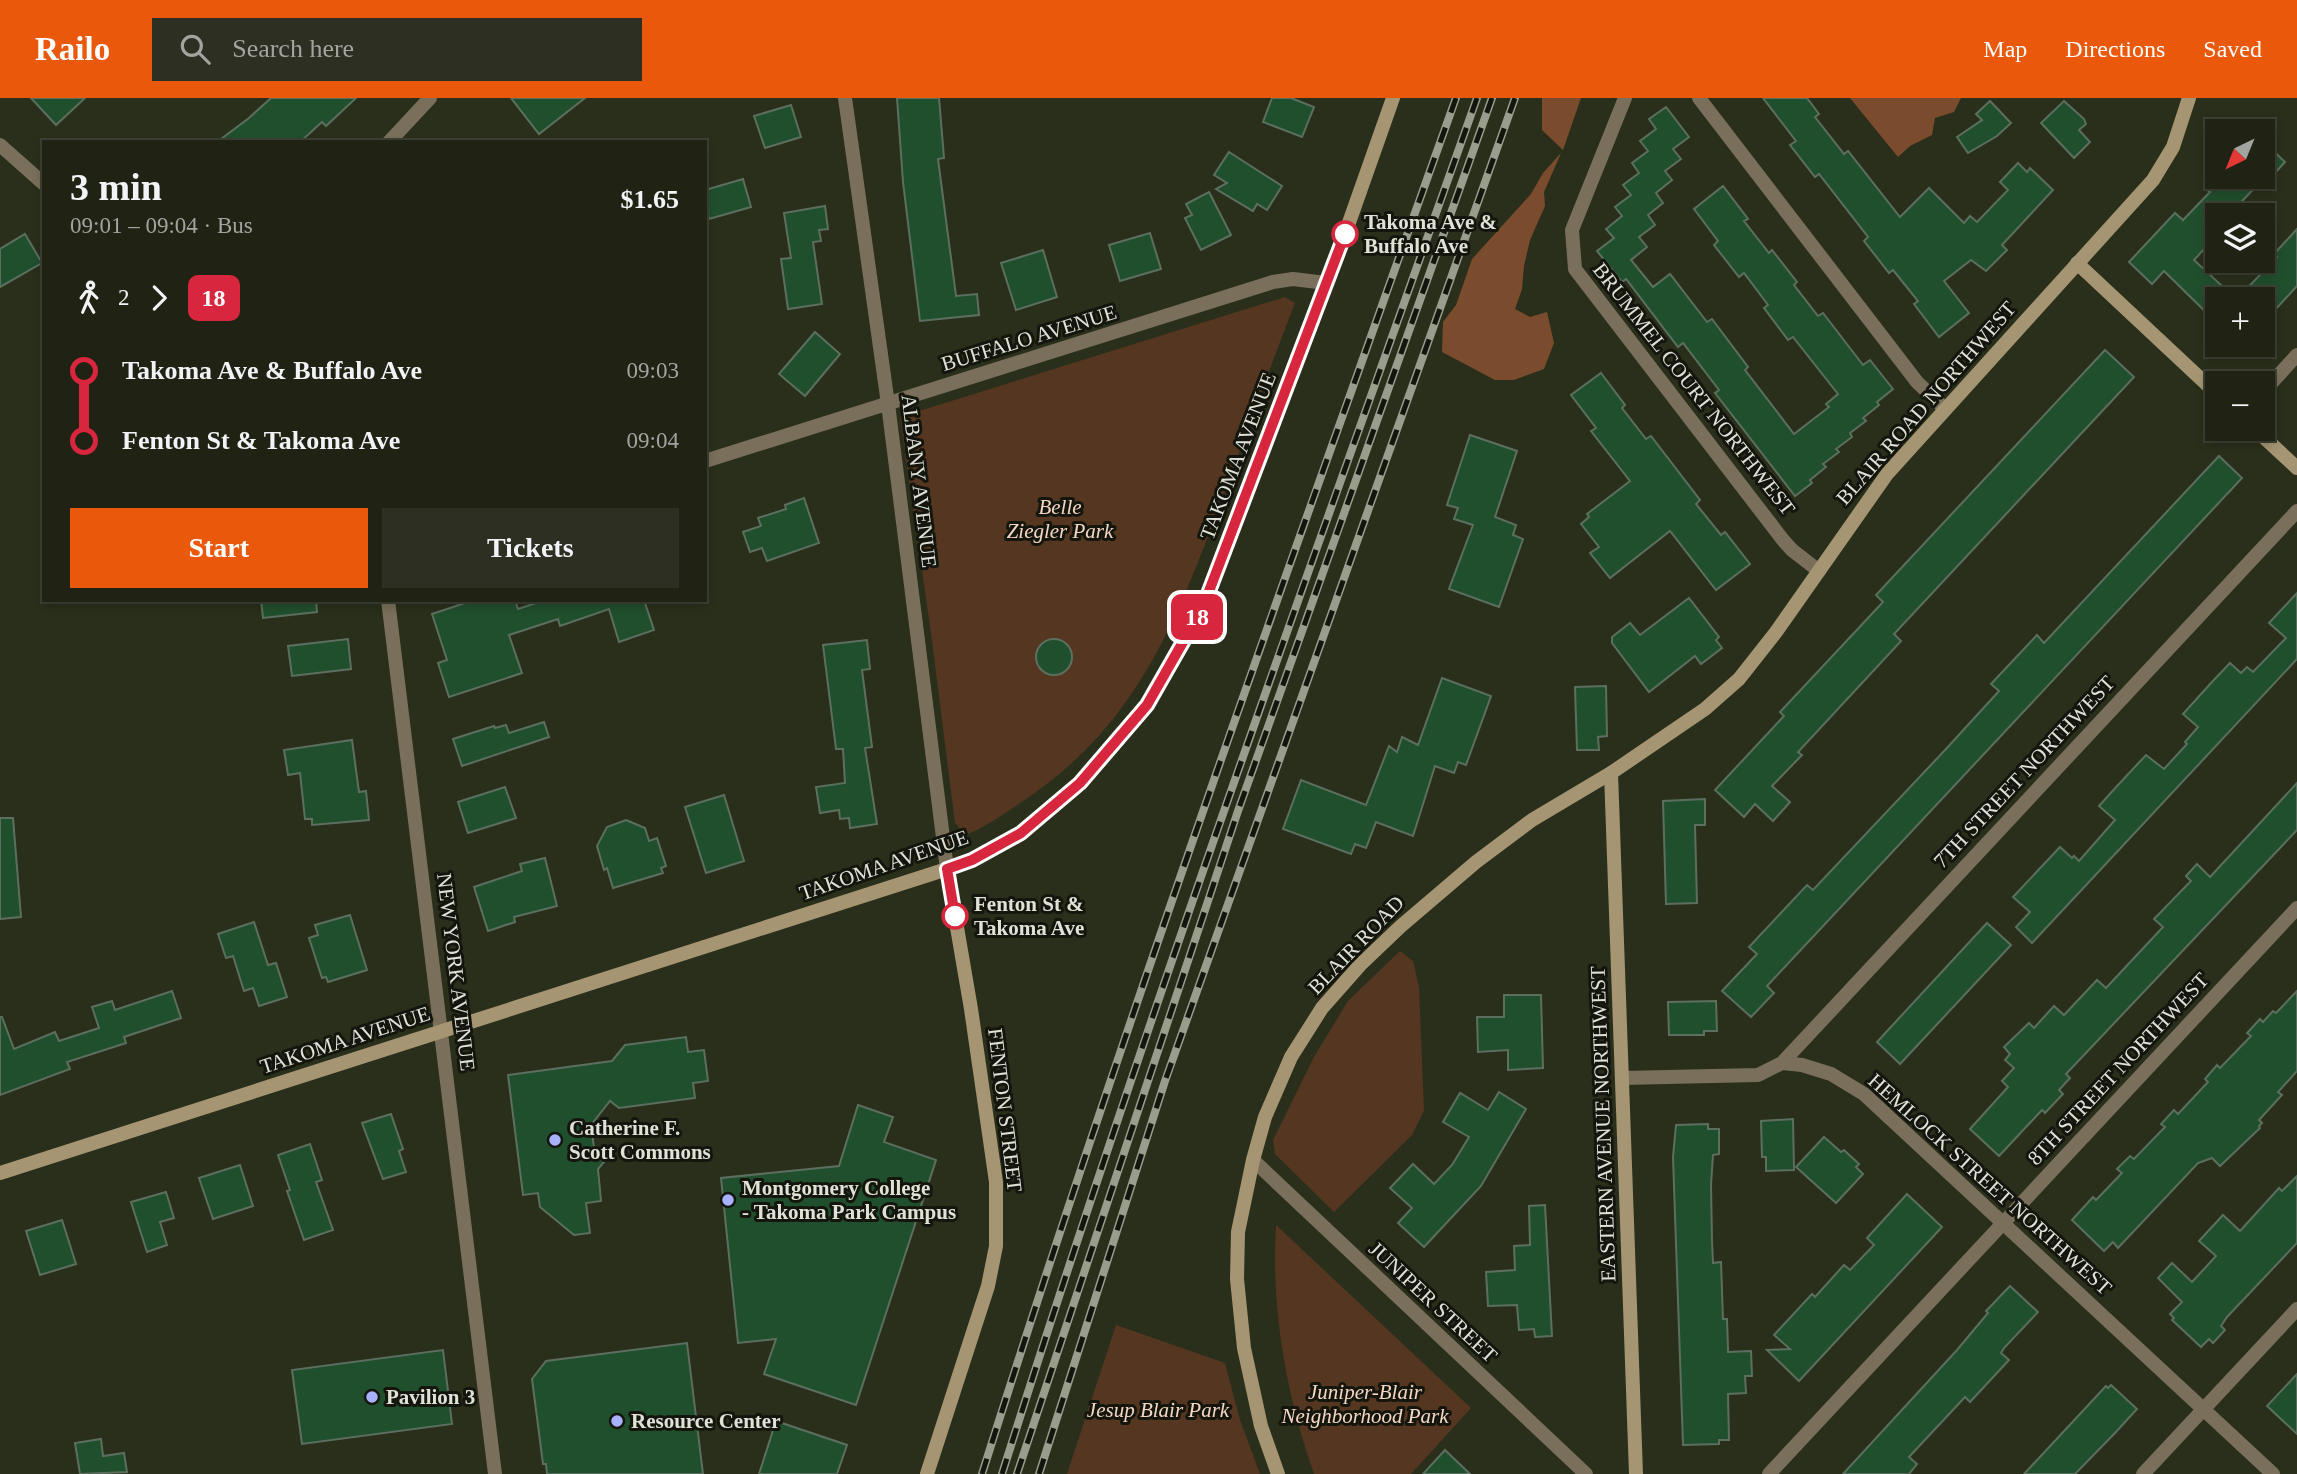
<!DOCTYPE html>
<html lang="en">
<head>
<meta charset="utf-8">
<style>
  :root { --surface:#202314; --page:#2d2f22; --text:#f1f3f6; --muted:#a2a4a0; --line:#3d4034; --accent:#ea580c }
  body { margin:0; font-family:"Times New Roman",serif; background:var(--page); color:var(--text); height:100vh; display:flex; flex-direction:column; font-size:26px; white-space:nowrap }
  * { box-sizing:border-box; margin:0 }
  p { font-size:23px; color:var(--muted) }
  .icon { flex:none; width:38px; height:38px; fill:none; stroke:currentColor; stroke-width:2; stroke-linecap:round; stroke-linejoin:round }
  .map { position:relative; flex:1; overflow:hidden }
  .details { position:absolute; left:42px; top:42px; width:665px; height:462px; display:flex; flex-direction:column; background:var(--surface); border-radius:0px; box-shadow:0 4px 10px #0003,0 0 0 2px var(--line) }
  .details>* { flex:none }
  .badge { padding:0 14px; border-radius:10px; font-size:24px; line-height:46px }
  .needle { width:46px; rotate:223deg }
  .fabs { position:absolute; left:2205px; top:21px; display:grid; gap:14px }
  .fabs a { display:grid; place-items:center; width:70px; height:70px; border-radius:0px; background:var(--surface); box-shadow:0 4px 10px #0003,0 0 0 2px var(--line); font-size:35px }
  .map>.badge { position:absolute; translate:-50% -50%; box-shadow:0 0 0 4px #fff }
  .legs { display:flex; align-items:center; gap:10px; height:77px; padding:0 28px; font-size:23px }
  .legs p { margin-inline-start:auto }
  .summary { display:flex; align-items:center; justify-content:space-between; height:119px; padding:0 28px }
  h1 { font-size:38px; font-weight:600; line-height:52px }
  .cta { display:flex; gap:14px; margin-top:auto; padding:14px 28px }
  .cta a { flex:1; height:80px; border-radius:0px; background:var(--accent); color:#fff; font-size:28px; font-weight:600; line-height:80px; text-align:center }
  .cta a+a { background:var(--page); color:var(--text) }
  ul { padding:0 28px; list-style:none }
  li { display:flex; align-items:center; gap:24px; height:70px; font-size:26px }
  li i { display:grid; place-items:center; width:10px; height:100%; margin:0 9px; background:currentColor }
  li i::after { content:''; width:18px; height:18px; margin:-9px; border:5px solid; border-radius:50%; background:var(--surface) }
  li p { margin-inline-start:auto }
  li:first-child i { background:linear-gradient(#0000 50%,currentColor 0) }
  li:last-child i { background:linear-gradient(currentColor 50%,#0000 0) }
  header { display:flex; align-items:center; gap:42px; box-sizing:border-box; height:98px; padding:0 35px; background:var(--accent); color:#fff }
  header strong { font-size:33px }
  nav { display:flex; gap:38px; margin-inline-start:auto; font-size:24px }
  .search { width:490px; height:63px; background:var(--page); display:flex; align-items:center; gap:18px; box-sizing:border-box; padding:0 24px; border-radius:0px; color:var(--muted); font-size:26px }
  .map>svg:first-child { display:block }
  .green { fill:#553621 }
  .forest { fill:#7a4c2d }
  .building { fill:#204f2d; stroke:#5c6f5f; stroke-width:2 }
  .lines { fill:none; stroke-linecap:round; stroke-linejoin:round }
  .street { stroke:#796f5a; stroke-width:14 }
  .secondary { stroke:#a59572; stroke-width:14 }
  .rail-casing { stroke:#999d8d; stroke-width:8 }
  .rail { stroke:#14160d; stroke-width:5; stroke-dasharray:16; stroke-linecap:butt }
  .line-1-casing { stroke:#fff; stroke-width:16 }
  .line-1 { stroke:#d7263d; stroke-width:10 }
  .stop-1-dot { fill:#fff; stroke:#d7263d; stroke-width:3.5 }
  .poi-dot { fill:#a7b1fc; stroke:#14160d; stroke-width:2.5 }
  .labels { text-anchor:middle; stroke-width:6; stroke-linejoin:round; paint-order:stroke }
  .stop-label { font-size:21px; font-weight:bold; fill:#dfe2d5; stroke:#14160d; text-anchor:start }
  .street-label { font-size:21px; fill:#dfe2d5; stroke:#14160d }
  .park-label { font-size:21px; font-style:italic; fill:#f4d6c2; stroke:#14160d }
  .poi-label { font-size:21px; font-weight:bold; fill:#dfe2d5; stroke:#14160d; text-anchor:start }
</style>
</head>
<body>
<header>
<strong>Railo</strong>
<div class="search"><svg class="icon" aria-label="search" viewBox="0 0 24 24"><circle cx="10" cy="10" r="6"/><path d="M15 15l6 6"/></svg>Search here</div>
<nav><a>Map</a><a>Directions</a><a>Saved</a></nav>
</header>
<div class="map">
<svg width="2297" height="1376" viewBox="0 0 2297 1376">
  <rect width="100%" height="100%" fill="#2a2f1b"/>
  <!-- green -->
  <g class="green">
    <path d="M1285,199l10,6c-24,62 -47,124 -69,186 -48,127 -86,236 -206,314 -18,12 -35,25 -55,32l-10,-12 -24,-190 -31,-216z"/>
    <path d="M1400,853l13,10 6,26 5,124 -12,24 -78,77 -59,-58 -2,-14 41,-83 34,-56z"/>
    <path d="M1276,1127l195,183 -60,66h-97c-28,-80 -43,-164 -38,-249z"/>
    <path d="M1116,1227l109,38 15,57 20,54h-193z"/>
  </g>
  <!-- forest -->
  <g class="forest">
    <path d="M1542,0h39l-18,52 -21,-20z"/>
    <path d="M1850,0h111l-7,14 -19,6 -3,17 -22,11 -12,11z"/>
    <path d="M1561,55l-17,39 1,14 -15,34 -6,26 -2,23 -7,20 15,8 17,-5 7,31 -10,26 -30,11h-19l-53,-28 1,-30 13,-17 16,-46 59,-65 12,-21z"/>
  </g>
  <!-- building -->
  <g class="building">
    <path d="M31,0h54l-29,27z"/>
    <path d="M271,0h85l-30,28 -4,-4 -22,20h-83l32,-24z"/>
    <path d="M511,0h74l-46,36z"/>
    <path d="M897,0h42l5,60 -6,1 18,137 21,-2 2,21 -59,6 -17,-139z"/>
    <path d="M1272,0h19l23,9 -12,30 -39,-15z"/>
    <path d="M1763,0h44l12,16 -4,3 29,37 4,-3 52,66 29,-29 35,35 6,-7 7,6 31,-32 -8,-8 18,-19 9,9 3,-4 23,22 -51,55 5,5 -21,21 -15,-11 -27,21 25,32 -30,24 -25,-33 4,-3 -25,-31 -4,3 -25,-32 4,-4 -49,-63 -4,3 -25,-32 6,-4z"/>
    <path d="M1990,3l21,22 -14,13 -29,17 -11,-16 25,-17 -6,-6z"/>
    <path d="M2064,3l20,18 2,5 -7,6 11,12 -16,16 -33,-35z"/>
    <path d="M791,7l10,32 -36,11 -11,-32z"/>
    <path d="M1666,9l23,30 -16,12 8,10 -16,12 7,9 -16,13 7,10 -15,12 7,10 -16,12 8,10 -16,13 22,27 17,-13 37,48 5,-3 36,48 -3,3 49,64 35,-27 -3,-3 12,-10 -45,-57 -5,3 -24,-32 4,-3 -24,-32 -5,4 -25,-32 4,-4 -24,-32 29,-23 25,33 -4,2 25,32 3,-3 25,32 -3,3 24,31 5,-3 40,52 7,-5 23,29 -16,13 2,3 -16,13 3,3 -16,12 2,4 -16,12 3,3 -16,12 3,3 -16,13 2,3 -17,13 -80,-103 4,-3 -36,-47 -5,4 -52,-68 -4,3 -25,-31 17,-13 -8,-9 16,-13 -7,-9 16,-12 -8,-10 16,-12 -7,-10 16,-12 -8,-10 16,-12 -7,-10z"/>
    <path d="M2263,43l22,21 -22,24v-7l-34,36h-12v20l-23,25 42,39h-19v24l-53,-52 -12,13 -23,-22 46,-49 8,7 27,-28 -4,-3 11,-12h46z"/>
    <path d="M1229,54l53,34 -15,24 -10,-6 -4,7 -37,-22 11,-6 -13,-8z"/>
    <path d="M743,81l8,28 -42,12 -4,-15v-14z"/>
    <path d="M1209,94l22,43 -30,15 -16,-32 7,-3 -6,-11z"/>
    <path d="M825,108l3,23 -9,1 2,11 -8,1 9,62 -34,5 -7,-50 10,-1 -7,-45z"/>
    <path d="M2297,131v57l-34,37v-24h-26l40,-42 -3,-3z"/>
    <path d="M1150,135l11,36 -41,12 -11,-36z"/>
    <path d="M25,136l17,29 -42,24v-38z"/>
    <path d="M1043,152l14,47 -41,13 -15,-47z"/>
    <path d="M815,234l25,22 -35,42 -26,-22z"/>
    <path d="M2105,252l29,27 -240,257 7,7 -103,111 4,3 -30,31 18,16 -17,19 -18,-17 -11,13 -29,-27 69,-74 -4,-4 103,-110 -7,-7z"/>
    <path d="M1601,275l24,32 -3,3 24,31 5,-3 49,64 -4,4 25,31 4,-3 25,32 -34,26 -46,-59 -60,47 -20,-25 9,-6 -18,-23 8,-7 -2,-3 43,-33 -39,-50 5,-3 -25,-33z"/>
    <path d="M1470,337l47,16 -22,66 21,8 -3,10 10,4 -24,68 -50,-18 24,-64 -19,-6 4,-11 -11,-3z"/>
    <path d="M2219,358l23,22 -475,508 7,7 -23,24 -29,-26 35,-37 -8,-7 58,-62 6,5 133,-141 53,-58 -8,-7 46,-49 7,8z"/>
    <path d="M804,400l15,45 -52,18 -5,-13 -12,4 -7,-20 18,-6 -3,-8 28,-9 -1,-4z"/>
    <path d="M2297,495v66l-265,284 -16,-16 14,-15 -17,-15 47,-50 12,11 2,-2 5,5 36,-41 -16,-14 19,-21 28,-30 18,14 23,-25 -2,-2 13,-15 -15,-13 28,-31 19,-20 11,10 6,-6 6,5 33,-34 -17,-15z"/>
    <path d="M1689,500l30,39 -3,3 6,8 -21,16 -6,-8 -46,36 -37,-49v-6l18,-14 10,12z"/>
    <path d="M261,502h55l1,12 -54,6z"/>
    <path d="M474,502h41l3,9 27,-9h99l10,30 -35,12 -10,-33 -49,17 -2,-7 -49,16 13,38 -73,24 -11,-34 9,-3 -15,-46z"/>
    <circle cx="1054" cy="559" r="18"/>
    <path d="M348,541l3,30 -59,7 -4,-30z"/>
    <path d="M867,542l3,29 -8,1 10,77 -7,1 12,76 -27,4 -1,-10 -9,1 -1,-9 -19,3 -4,-26 29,-4 -2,-34h-7l-13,-104z"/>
    <path d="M1442,580l49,18 -25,69 -8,-3 -4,11 -19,-7 -22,70 -37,-14 -10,26 -11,-4 -4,10 -68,-25 18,-49 65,25 23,-59 8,6 5,-15 16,8z"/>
    <path d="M1606,588l1,50 -9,1 1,13h-22l-2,-63z"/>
    <path d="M544,624l5,15 -87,29 -9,-27 41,-13 1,2 11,-3 3,8z"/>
    <path d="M352,642l7,52 7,-1 3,29 -57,5v-6h-7l-5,-46 -12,2 -4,-25z"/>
    <path d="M2297,685v47l-231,244 4,4 -11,12 4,4 -18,19 -3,-3 -43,46 -29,-27 38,-42 -6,-6 12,-13 -9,-8 5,-6 -6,-7 25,-24 5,5 20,-22 10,9 33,-35 9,8 57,-61 -9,-8 37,-38 -5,-5 11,-12 13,13z"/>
    <path d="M505,689l11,31 -48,15 -10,-31z"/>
    <path d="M724,697l20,66 -38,12 -21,-66z"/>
    <path d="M1705,701v26h-10l2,78 -31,1 -3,-103z"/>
    <path d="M0,720h13l8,99 -21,2z"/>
    <path d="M626,722l19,8 4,13 8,-3 9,28 -5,2 2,5 -50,15 -6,-20 -3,2 -7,-24 10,-19z"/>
    <path d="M545,760l12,48 -43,11 1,5 -27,9 -14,-44 48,-16 -2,-7z"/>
    <path d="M350,817l17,55 -39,12 -2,-5 -4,1 -13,-40 9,-3 -3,-10z"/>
    <path d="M254,824l14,43 8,-2 11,34 -28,9 -6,-18 -9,3 -11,-35 -7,2 -8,-24z"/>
    <path d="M1987,825l24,22 -111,119 -23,-22z"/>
    <path d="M172,893l9,27 -57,19 2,6 -59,19 3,7 -70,26v-78h2l12,32 41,-17 4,9 40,-13 -7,-21 20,-6 3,9z"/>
    <path d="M2297,893v80l-19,21 4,3 -23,25 3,3 -3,3 1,2 -40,38 -8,-8 -14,5 -80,85 -5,-6 -9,9 -32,-31 21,-23 3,3 26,-27 -5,-4 13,-13 4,3 31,-32 -4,-3 13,-14 4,4 30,-32 -3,-3 12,-14 3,3 31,-32 -4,-3 13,-14 3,3 10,-11 3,2z"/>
    <path d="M1504,897h37l2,73 -35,2v-20l-30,2 -1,-35h27z"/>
    <path d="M1716,903l1,30h-13v4h-35l-1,-33z"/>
    <path d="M686,939l2,15 16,-2 4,31 -15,2 2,15 -76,10 -9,-7 -19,24 4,30 9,7 -6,7 3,32 -15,2 4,30 -16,2 -34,-28 -2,-14 -15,2 -15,-120 104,-14 13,-16z"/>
    <path d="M1499,994l27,17 -45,77 -57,61 -26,-24 14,-15 -22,-20 23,-24 21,20 18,-19 17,-28 -26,-15 17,-29 28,17z"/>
    <path d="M858,1007l35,12 -9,25 52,18 -80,245 -92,-31 12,-35 -38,4 -17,-165 118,-12z"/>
    <path d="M391,1016l12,35 -4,2 7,21 -23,7 -21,-56z"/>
    <path d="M1793,1021l1,51 -28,1v-14h-4l-1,-36z"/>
    <path d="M1708,1026v5h11v25l-6,1 -2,30 1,56 1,22 8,-1 2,57h4l1,30v3l23,-1 1,25h-7l1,17 -18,1 1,46h-10v4l-36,1 -10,-288 3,-32z"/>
    <path d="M1824,1039l17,15 3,-2 15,14 -3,3 7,7 -27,29 -40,-36z"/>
    <path d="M310,1046l12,36 -6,2 17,48 -29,10 -17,-49 3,-1 -12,-35z"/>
    <path d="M240,1067l13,41 -40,13 -14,-41z"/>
    <path d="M2297,1078v67l-70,74 -6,9 4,4 -12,13 -4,-4 -8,8 -29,-27 2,-2 -4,-4 12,-12 -24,-24 14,-15 20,19 24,-26 -17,-15 24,-26 17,16 39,-43 3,3z"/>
    <path d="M166,1094l8,26 -14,4 7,23 -20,7 -16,-50z"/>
    <path d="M1907,1096l35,33 -143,154 -32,-31 23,-1 -16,-14 38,-41 3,3 29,-32 6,5 24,-25 -7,-7z"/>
    <path d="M1545,1107l7,131 -17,1 -1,-8 -15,1 -2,-25 -29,1 -2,-34 29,-2 -1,-24 16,-1 -1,-39z"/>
    <path d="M62,1122l14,44 -36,11 -14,-44z"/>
    <path d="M2010,1188l28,26 -34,36 -3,5 8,7 -39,42 -5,-5 -56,60 8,7 -8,10h-66l114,-124 31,-37 -2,-2z"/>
    <path d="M687,1245l16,131h-156l-1,-10h-3l-11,-85 14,-18z"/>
    <path d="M443,1252l9,74 -150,20 -10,-74z"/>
    <path d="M2297,1276v60l-30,-28z"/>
    <path d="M2111,1287l26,24 -22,24 -40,41h-51l82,-88 2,2z"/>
    <path d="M776,1323l71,24 -10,29h-78z"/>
    <path d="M101,1341l2,17 21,-3 3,19 -47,2 -5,-31z"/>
    <path d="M1445,1352l25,24h-47z"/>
  </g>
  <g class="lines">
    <!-- street -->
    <g class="street">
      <path d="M845,0l43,306 59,465"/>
      <path d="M1625,0l-53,132 3,39 208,271 9,10 27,21"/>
      <path d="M1699,0l218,284 28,27"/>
      <path d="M389,44l41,-44"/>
      <path d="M0,47l44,39"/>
      <path d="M2263,294l34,-37"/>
      <path d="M705,363l568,-179 20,-3 33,4"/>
      <path d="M388,502l107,874"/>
      <path d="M1782,965l515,-552"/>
      <path d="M1622,980l136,-3 24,-12 20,2 29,9 33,20 409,380"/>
      <path d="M1253,1062l333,314"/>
      <path d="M1769,1376l528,-566"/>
      <path d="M2143,1376l154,-165"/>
    </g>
    <!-- secondary -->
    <g class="secondary">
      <path d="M2077,165l140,131"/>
      <path d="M2255,331l42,39"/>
      <path d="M1611,675l25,701"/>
      <path d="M0,1075l947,-304 25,-9 49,-27 59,-50 67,-78 56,-98 136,-356 54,-153"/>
      <path d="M927,1376l61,-188 8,-40v-64l-25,-173 -24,-140"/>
      <path d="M1278,1376l-17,-48 -17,-78 -7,-69 1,-47 15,-72 12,-43 26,-60 31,-49 38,-43 41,-39 75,-64 56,-42 79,-47 94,-64 34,-30 37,-47 111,-158 266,-294 20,-33 16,-49"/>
    </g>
    <defs>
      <g id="rail">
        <path d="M982,1376c146,-463 311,-919 474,-1376"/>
        <path d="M1002,1376c146,-463 313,-919 475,-1376"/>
        <path d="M1017,1376l221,-663 254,-713"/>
        <path d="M1039,1376l126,-393 350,-983"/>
      </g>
    </defs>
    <!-- rail casing -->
    <use href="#rail" class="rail-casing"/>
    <!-- rail -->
    <use href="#rail" class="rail"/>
  </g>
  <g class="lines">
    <defs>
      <path id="line-1" d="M955,818l-8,-47 25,-9 49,-27 59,-50 67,-78 56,-98 142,-373"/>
    </defs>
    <!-- line-1 casing -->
    <use href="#line-1" class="line-1-casing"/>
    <!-- line-1 -->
    <use href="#line-1" class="line-1"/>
  </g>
  <!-- markers -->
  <g class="stop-1-dot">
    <circle cx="1345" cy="136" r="12"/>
    <circle cx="955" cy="818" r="12"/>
  </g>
  <g class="poi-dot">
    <circle cx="555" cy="1042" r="7"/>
    <circle cx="728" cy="1102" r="7"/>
    <circle cx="372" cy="1299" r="7"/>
    <circle cx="617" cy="1323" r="7"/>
  </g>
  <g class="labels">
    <!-- stop labels -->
    <g class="stop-label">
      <text x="1364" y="131">Takoma Ave &amp;<tspan x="1364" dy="24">Buffalo Ave</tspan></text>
      <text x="974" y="813">Fenton St &amp;<tspan x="974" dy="24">Takoma Ave</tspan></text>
    </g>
    <!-- street labels -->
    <g class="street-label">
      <text transform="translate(1029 240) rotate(-17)" y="7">BUFFALO AVENUE</text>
      <text transform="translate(1694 291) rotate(52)" y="7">BRUMMEL COURT NORTHWEST</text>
      <text transform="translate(1926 305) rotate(-49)" y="7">BLAIR ROAD NORTHWEST</text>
      <text transform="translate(1238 358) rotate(-69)" y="7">TAKOMA AVENUE</text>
      <text transform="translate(919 383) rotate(83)" y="7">ALBANY AVENUE</text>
      <text transform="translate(2024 674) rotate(-47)" y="7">7TH STREET NORTHWEST</text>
      <text transform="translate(884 767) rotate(-19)" y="7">TAKOMA AVENUE</text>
      <text transform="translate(1356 847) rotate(-46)" y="7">BLAIR ROAD</text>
      <text transform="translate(456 874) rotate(83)" y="7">NEW YORK AVENUE</text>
      <text transform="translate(345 942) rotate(-18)" y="7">TAKOMA AVENUE</text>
      <text transform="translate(2118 971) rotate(-47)" y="7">8TH STREET NORTHWEST</text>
      <text transform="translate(1005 1012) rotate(83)" y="7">FENTON STREET</text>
      <text transform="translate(1603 1026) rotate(-92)" y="7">EASTERN AVENUE NORTHWEST</text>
      <text transform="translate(1990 1086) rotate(42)" y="7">HEMLOCK STREET NORTHWEST</text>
      <text transform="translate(1433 1204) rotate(43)" y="7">JUNIPER STREET</text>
    </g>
    <!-- park labels -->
    <g class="park-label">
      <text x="1060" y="416">Belle<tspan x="1060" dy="24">Ziegler Park</tspan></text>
      <text x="1365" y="1301">Juniper-Blair<tspan x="1365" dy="24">Neighborhood Park</tspan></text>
      <text x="1158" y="1319">Jesup Blair Park</text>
    </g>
    <!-- poi labels -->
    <g class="poi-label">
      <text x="569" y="1037">Catherine F.<tspan x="569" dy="24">Scott Commons</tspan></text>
      <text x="742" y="1097">Montgomery College<tspan x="742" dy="24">- Takoma Park Campus</tspan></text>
      <text x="386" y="1306">Pavilion 3</text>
      <text x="631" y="1330">Resource Center</text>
    </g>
  </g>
</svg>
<div class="fabs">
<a><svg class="needle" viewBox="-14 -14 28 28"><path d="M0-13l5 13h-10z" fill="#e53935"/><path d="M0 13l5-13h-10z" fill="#a2a4a0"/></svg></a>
<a><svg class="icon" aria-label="layers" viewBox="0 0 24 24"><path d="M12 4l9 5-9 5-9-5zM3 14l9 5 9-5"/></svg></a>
<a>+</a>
<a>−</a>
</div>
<b class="badge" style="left:1197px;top:519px;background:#d7263d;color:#fff">18</b>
<section class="details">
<div class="summary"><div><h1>3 min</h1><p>09:01 – 09:04 · Bus</p></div><b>$1.65</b></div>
<div class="legs"><svg class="icon" aria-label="walk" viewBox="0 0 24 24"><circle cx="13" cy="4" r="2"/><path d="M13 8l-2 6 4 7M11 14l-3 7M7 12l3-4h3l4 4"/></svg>2<svg class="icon" aria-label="forward" viewBox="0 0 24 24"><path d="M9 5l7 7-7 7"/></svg><b class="badge" style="background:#d7263d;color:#fff">18</b></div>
<ul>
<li><i style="color:#d7263d"></i><b>Takoma Ave &amp; Buffalo Ave</b><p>09:03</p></li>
<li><i style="color:#d7263d"></i><b>Fenton St &amp; Takoma Ave</b><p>09:04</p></li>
</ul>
<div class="cta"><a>Start</a><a>Tickets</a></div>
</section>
</div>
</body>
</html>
